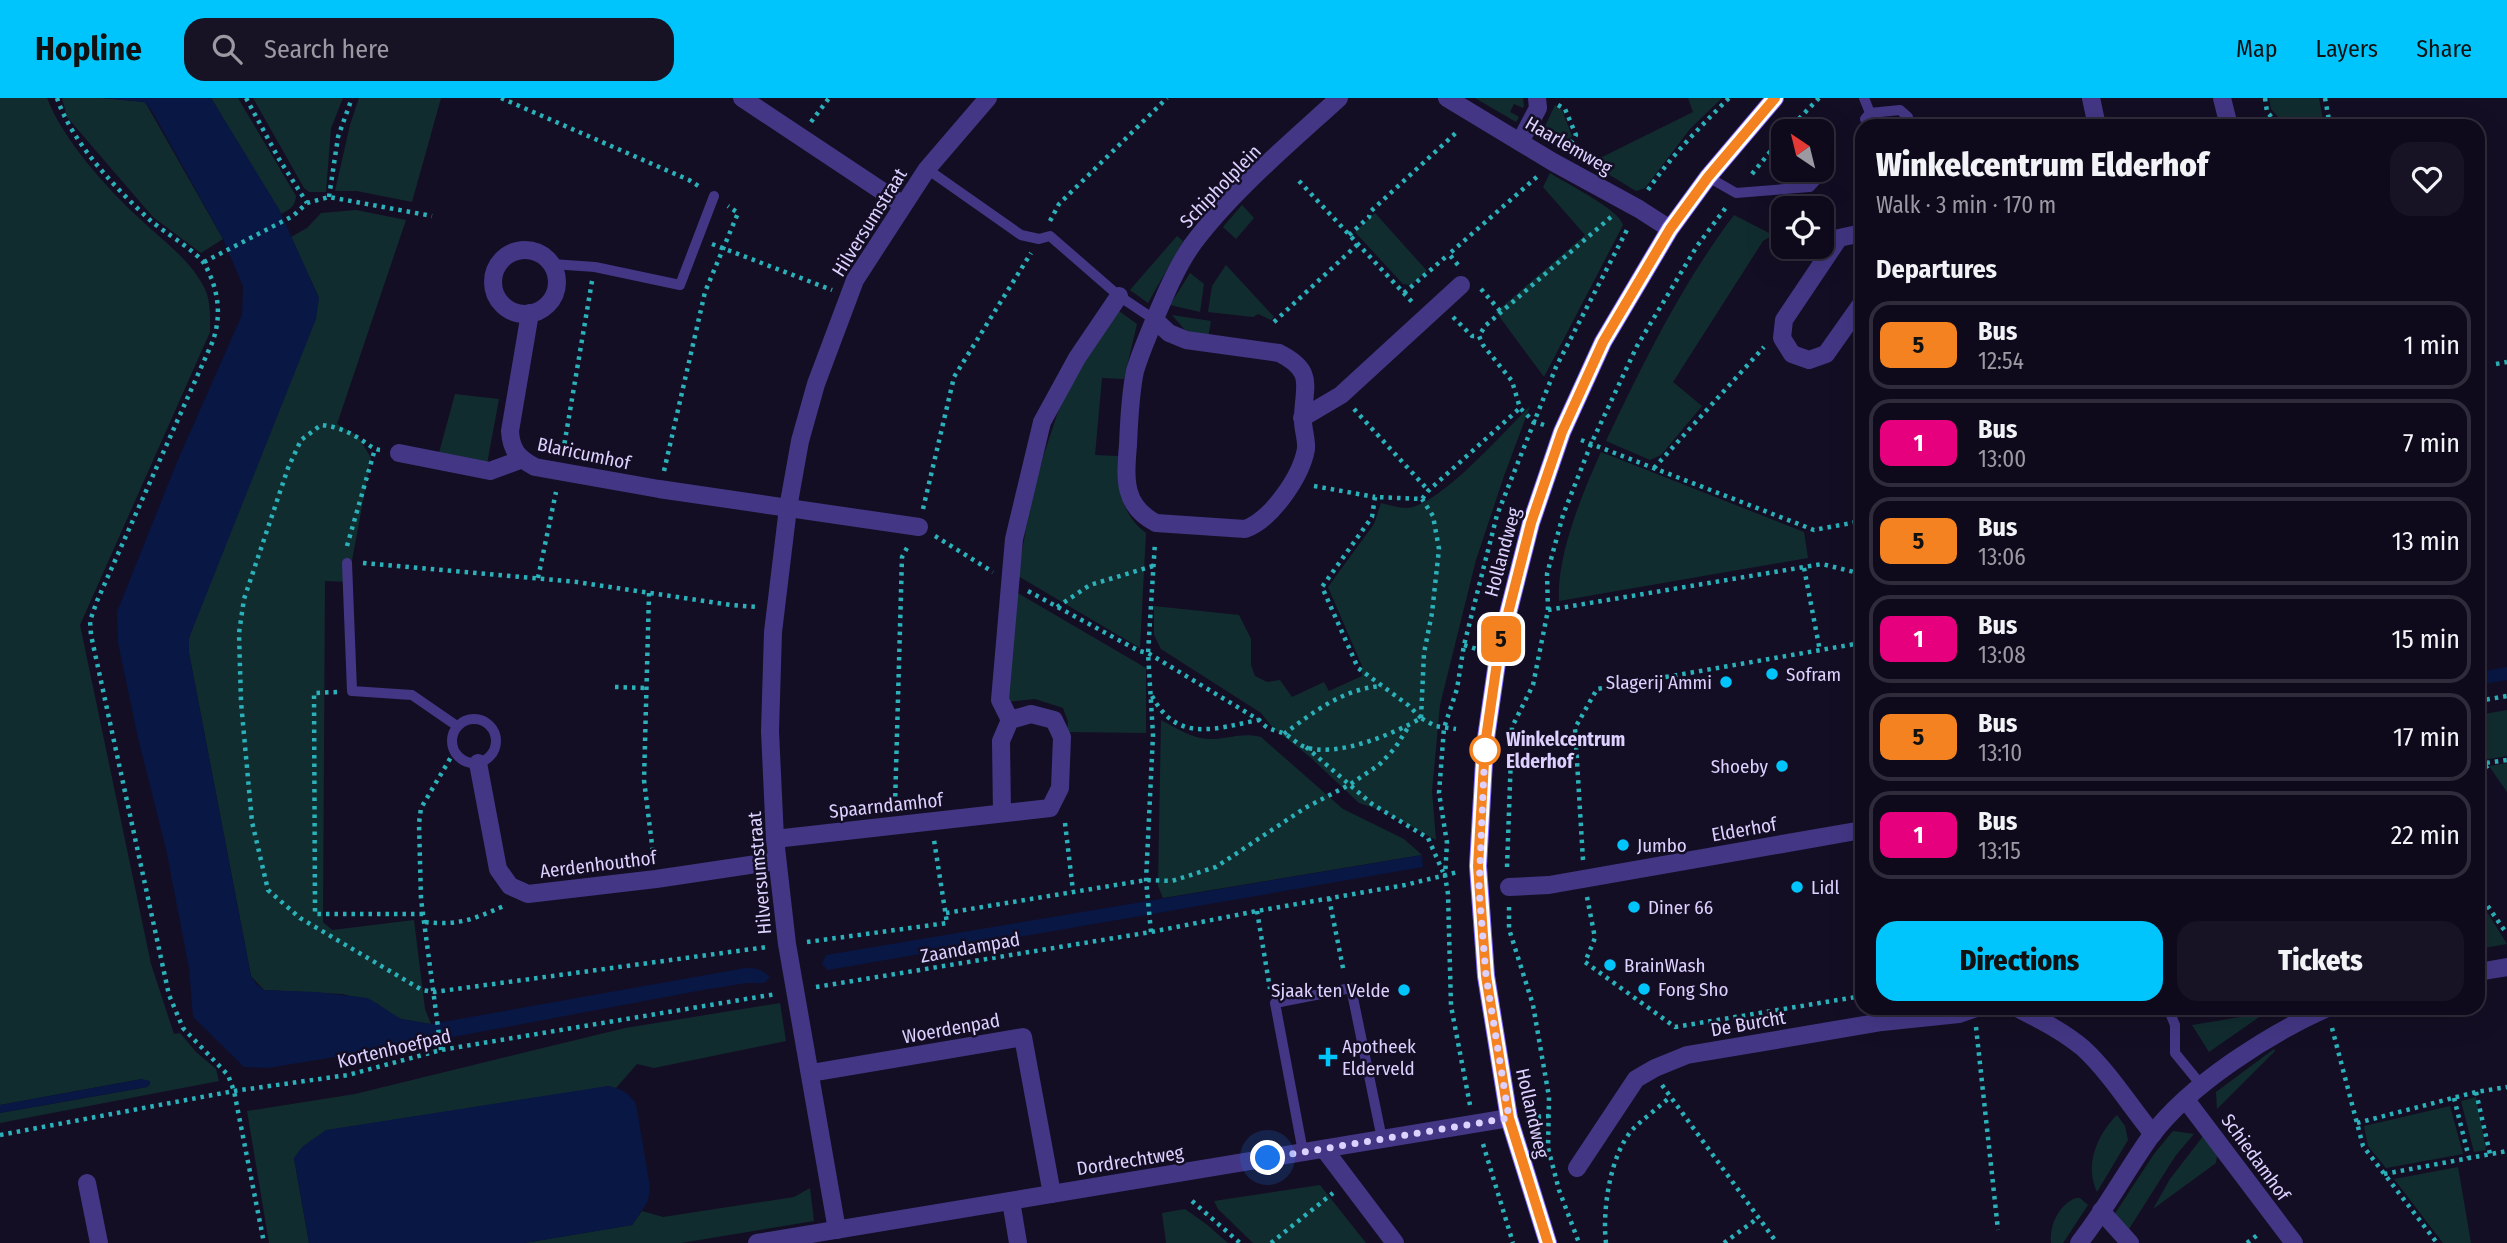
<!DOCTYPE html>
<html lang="en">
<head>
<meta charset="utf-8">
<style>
  :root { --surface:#0f0a1b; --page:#181324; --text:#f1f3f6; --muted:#9b9aa3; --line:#2f2b3a; --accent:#00c5fc }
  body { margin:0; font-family:"Fira Sans Condensed",sans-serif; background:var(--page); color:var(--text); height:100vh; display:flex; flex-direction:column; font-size:26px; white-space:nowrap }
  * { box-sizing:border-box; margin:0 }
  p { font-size:23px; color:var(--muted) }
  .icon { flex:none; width:38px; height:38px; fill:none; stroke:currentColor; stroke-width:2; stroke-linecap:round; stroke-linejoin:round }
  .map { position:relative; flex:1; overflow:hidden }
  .drawer { position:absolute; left:1855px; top:21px; width:630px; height:896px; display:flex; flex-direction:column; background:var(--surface); border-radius:21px; box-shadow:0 7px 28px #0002,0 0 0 2px var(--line) }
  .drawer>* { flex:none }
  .badge { padding:0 14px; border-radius:10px; font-size:24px; line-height:46px }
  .needle { width:46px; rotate:325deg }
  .controls { position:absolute; left:1771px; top:21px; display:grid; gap:14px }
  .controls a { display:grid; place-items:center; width:63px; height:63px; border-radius:14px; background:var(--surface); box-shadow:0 7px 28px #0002,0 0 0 2px var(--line); font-size:35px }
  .you { position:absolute; width:35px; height:35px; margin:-18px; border:5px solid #fff; border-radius:50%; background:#1a73e8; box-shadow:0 0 0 10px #1a73e833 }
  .map>.badge { position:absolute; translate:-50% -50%; box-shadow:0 0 0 4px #fff }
  h2 { padding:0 21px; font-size:26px; line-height:63px }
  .round { display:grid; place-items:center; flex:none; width:74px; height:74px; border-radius:21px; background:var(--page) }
  .overview { display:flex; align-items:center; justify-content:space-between; height:119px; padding:0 21px }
  h1 { font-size:33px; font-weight:800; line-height:52px }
  .primary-button { display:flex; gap:14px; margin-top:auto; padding:14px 21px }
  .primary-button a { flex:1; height:80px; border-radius:21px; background:var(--accent); color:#111; font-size:28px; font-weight:800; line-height:80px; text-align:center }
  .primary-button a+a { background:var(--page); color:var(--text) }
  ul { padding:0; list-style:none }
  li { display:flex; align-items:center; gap:21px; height:88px; margin:0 14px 10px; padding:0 7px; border:4px solid var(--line); border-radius:21px }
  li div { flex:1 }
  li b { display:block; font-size:26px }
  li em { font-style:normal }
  li .badge { min-width:77px; font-weight:700; text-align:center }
  header { display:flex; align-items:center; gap:42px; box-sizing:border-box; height:98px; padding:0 35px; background:var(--accent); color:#111 }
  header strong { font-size:33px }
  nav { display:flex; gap:38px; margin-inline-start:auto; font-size:24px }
  .search { width:490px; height:63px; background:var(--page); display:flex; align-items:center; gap:18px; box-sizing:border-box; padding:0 24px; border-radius:21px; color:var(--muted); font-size:26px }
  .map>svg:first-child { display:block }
  .green { fill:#112c2f }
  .water { fill:#081743 }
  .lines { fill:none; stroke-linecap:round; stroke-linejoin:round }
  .path { stroke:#2bb1b9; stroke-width:4.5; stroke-dasharray:3.5 5; stroke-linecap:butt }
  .lane { stroke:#433785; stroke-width:10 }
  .street { stroke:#433785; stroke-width:18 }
  .secondary { stroke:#7e68ff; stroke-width:18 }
  .line-casing { stroke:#fff; stroke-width:16 }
  .line { stroke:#f58220; stroke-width:10 }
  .walk { stroke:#dcd1ff; stroke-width:7; stroke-dasharray:0 12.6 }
  .poi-dot { fill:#00c5fc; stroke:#140e24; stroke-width:2.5 }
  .stop-dot { fill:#fff; stroke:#f58220; stroke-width:3.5 }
  .labels { text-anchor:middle; stroke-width:5; stroke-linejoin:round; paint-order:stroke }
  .street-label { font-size:19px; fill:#dcd1ff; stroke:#140e24 }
  .poi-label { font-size:19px; fill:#dcd1ff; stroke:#140e24; text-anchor:start }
  .stop-label { font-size:19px; font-weight:bold; fill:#dcd1ff; stroke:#140e24; text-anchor:start }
</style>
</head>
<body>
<header>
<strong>Hopline</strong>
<div class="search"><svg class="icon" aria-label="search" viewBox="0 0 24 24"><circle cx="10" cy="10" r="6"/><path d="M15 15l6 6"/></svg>Search here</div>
<nav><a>Map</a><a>Layers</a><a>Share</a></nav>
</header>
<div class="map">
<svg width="2507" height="1145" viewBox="0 0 2507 1145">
  <rect width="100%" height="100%" fill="#140e24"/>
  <!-- green -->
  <g class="green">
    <path d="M0,0h47c15,40 60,91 92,120 23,22 52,42 66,71 6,14 5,27 5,43l-130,293 71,339 23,70 6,-1 16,19 20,17 3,12 -219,42v-10l147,-26 3,-3 -8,-5 -142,26z"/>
    <path d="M62,0h40l43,4 78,137 -22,14 -48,-36 -86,-100z"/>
    <path d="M211,0h27l58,98c-1,11 -6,13 -15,18z"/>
    <path d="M253,0h90l-12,30 -5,64h-17l-5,-4z"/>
    <path d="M359,0h82l-29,104 -55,-11h-22l15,-66z"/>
    <path d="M1475,0h48l1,8 -1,2 -9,-4 -4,8 9,5 -3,5z"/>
    <path d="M1688,0h34l-32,31 -45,59 -9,3 -46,-28 103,-51z"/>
    <path d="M2269,0h50l5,28h-38l-15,-17z"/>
    <path d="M1555,7l7,5 10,26 -13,12 -19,-11z"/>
    <path d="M1550,75c15,10 69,36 73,52l-79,152 -48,-65 89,-77 -42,-48z"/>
    <path d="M1242,107l12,13 -18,21 -13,-12z"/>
    <path d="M356,112l50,10 -69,204 21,12 13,22 -23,124 -23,-1 -2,341 9,8 82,-10 11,89 6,15 -30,-5 -17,-9 -6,-6 -35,-10 -79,-4 -13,-14 -62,-323v-15l6,-19 124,-321 -28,-61 16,-9 14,-15z"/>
    <path d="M1375,115l52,58 -16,14 -8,-1 -48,-52z"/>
    <path d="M1734,117l39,20 -10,6 -90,141 29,24 -41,49 -11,5 -44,-19c37,-78 76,-157 128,-226z"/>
    <path d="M1177,138l6,5 -35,62 -18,-13z"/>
    <path d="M1226,167l48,52 -3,3 -13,-6 -5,3 -45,-5 4,-26z"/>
    <path d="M1190,175l14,11 -4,28 -30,-7z"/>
    <path d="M1116,211l21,15 -13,55 -22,-1 -7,77 23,1c-1,28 3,59 28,77l-6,115 -122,-72 12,-72 13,-47 20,-60z"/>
    <path d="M1172,217l39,6 -3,17 -23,-8z"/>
    <path d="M455,296l44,5 -12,65 -48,-11z"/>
    <path d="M1530,308l-26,70 -28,84 -36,145 -8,86 4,49 -53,-29 -24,-8 -49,-46 -37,-29 -12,-15 -100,-64 -7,-14v-29l85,9 12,24v26l4,11 12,6 13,-2 12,17 32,-15 5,9 33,-15v-10l-34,-79 46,-63 7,-21c9,2 23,7 32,4 34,-10 90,-74 117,-101z"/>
    <path d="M1601,354l203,80 4,26 -249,43c-3,-45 24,-109 42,-149z"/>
    <path d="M1016,494l130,76v65l-79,-1 1,-10 -5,-14 -28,-9 -30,3z"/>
    <path d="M2507,612v46l-29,5v-46z"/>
    <path d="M1161,622c15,8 31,19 49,19 18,0 33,-7 51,-2l82,72 61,30 18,16 -259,43 -5,-12z"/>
    <path d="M2507,665v29l-18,-26z"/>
    <path d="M2487,814l20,32 -29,5v-35z"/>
    <path d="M780,905l6,38 -132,27 -17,-4 -21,24 -8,-2 -314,72 15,85h-40l-22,-132 108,-17 270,-66z"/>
    <path d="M2265,915l-56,39 -17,-27z"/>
    <path d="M2274,951l1,2 -58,58 -1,-17z"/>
    <path d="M2476,999l10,53 -12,2 -13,-51z"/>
    <path d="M2450,1008l13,48 -77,14 -18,-22 -4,-20z"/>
    <path d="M2117,1017l8,11 3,14 -31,52c-13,-27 0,-57 20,-77z"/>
    <path d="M2173,1033l21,3 -18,21 -49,77 -13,-17 40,-61z"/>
    <path d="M2204,1037l13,21 -1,7 -63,46 17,-30z"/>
    <path d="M2458,1069l13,76h-28l-49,-64z"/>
    <path d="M1320,1087l46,58h-113l-35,-34 -4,-8z"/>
    <path d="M810,1090l4,33 -133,22h-157l108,-18 10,-14 21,6 131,-20z"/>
    <path d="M2076,1100h4l8,7 -25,38h-12c-2,-17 8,-39 25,-45z"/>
    <path d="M1185,1111l21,15 22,19h-62l-4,-30z"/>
  </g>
  <!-- water -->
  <g class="water">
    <path d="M102,0h109l68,111 40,89 -3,21 -127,319v15l62,323 6,9 7,5 53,2 51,6 33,21 30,5 314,-56c11,0 17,1 25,9l-6,6h-17l-44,7 -271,51 -164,27 -24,-1 -51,-50 -4,-49 -23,-119 -28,-111 -20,-95 -1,-31 60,-150 65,-147 1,-29 -20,-47 -71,-128 -8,-9z"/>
    <path d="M2507,569v13l-29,5v-13z"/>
    <path d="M1422,757l1,12 -595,103 -6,-6 4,-9z"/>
    <path d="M142,981l8,2v3l-3,3 -147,26v-8z"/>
    <path d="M608,988c14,3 20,6 28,18l14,83 -2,14 -16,24 -108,18h-215l-15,-85 8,-11 24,-17z"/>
  </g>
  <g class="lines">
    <!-- path -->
    <g class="path">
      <path d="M57,0c15,45 59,91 94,123 13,11 48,32 54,44 14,25 17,52 7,78l-115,258 -7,20 1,14 78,360 14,33 45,47 6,16 30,152"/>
      <path d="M246,0l33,61 28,44"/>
      <path d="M501,0l188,82 11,7"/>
      <path d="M2265,0l2,14 13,14"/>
      <path d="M2325,0l5,28"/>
      <path d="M1558,7l7,4 11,26 -8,12"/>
      <path d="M811,24l18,-24"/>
      <path d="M1787,33l32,-33"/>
      <path d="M1752,76l31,-38"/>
      <path d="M1299,83l114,122"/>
      <path d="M1648,92c23,-34 52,-63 81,-92"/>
      <path d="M329,99l9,-60 14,-39"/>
      <path d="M1050,123l9,-17 108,-106"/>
      <path d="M1349,137l20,-18 1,-5 89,-82"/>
      <path d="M712,146l120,46"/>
      <path d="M204,164l89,-46 14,-13 22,-6 103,19"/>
      <path d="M1458,167l-9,-11 90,-79"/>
      <path d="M1481,191l20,23"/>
      <path d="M1404,195l45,-39"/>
      <path d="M1453,219l19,19h7"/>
      <path d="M1274,224l84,-78"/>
      <path d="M2496,266l11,-2"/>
      <path d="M1354,311l74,81"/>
      <path d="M1544,327l-11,-4 -13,-13 -8,-27 -29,-36 -4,-9 6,-10 126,-109"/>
      <path d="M1581,342l233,90 48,-9"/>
      <path d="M380,352c-8,-1 -13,-7 -20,-11 -13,-8 -25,-13 -39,-14l-20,15 -13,28 -44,131 -5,34 2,69 11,120 16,68 32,28 122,72 12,2 333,-45"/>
      <path d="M563,354l29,-171"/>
      <path d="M1654,370l110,-121"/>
      <path d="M664,373l41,-179 33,-79 -10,-7"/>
      <path d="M1314,388l61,11"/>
      <path d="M923,411l31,-132 77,-124"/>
      <path d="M935,438l58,36"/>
      <path d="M347,448l28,-97"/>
      <path d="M363,465l214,19 154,23 26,2"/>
      <path d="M1804,470l16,83"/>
      <path d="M538,480l18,-86"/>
      <path d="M1028,493l111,60 9,2 111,67c9,11 16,9 28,15 6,4 12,10 18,12 31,11 89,-13 116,-29l14,8 21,3"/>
      <path d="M649,495l-5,187 10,81"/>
      <path d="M1057,509l33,-22 63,-19"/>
      <path d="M1548,512l274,-46 40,10"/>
      <path d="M1464,547l16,5"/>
      <path d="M615,589l31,1"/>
      <path d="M337,594l-23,1 1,221h108"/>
      <path d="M1152,598c25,47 62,33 106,24"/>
      <path d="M2478,603l29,-5"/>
      <path d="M1421,620l-13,-13 -50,-37 -36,-81 50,-70 3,-20 47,2 6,-8 92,-83"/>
      <path d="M1421,620l3,-65 8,-40 7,-64 -6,-33 -11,-17"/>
      <path d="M1284,636c29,-22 61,-46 98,-48"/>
      <path d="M1306,649l66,57 56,34 15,34"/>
      <path d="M2478,666l29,-4"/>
      <path d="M2478,674l11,-7"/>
      <path d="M895,707l7,-248 6,-11"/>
      <path d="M1065,725l8,68"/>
      <path d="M1583,762l-8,-132 22,-39 258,-45 7,5"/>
      <path d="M1507,769l5,-140 21,-42 15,-75 -1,-36 16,-59 28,-71 46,-98 60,-100 30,-40"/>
      <path d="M2478,794l29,42"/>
      <path d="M1587,799l8,41 -10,24 90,65 187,-31"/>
      <path d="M1329,800l15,75"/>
      <path d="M1509,809v22l24,76 16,92 -1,51 11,42 20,53"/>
      <path d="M1257,813l13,78"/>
      <path d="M946,815l200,-33 26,1 44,-14 89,-59 44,-23 30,-20 16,-17 14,-22"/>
      <path d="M425,824c34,4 48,-3 79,-16"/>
      <path d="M1151,834l-5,-52 7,-145 -5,-82 7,-111"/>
      <path d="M807,844l140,-19 -13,-83"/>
      <path d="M816,889l335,-55 106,-21 148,-26 53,-13"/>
      <path d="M1976,929l22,203"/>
      <path d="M2332,930l31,118 74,97"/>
      <path d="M441,952l-20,-151 -2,-76 2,-15 33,-56"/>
      <path d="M1662,987l115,158"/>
      <path d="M2476,994l14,62"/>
      <path d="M2454,1000l15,60"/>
      <path d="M1470,1007l-19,-99 -3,-112 -3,-18 2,-33 -8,-50 5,-65 13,-39 7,-44 33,-130 59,-148 73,-141"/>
      <path d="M1529,1019l20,-1"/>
      <path d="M2357,1025l119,-31 31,-5"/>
      <path d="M0,1037l234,-44 114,-16 93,-25 335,-56"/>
      <path d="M1483,1046l30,99"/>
      <path d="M2384,1076l123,-23"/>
      <path d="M1192,1103l48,42"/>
      <path d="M1271,1145l62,-50"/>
      <path d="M1606,1145c-4,-32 4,-89 27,-114 11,-11 25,-21 37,-32"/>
      <path d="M1724,1145l34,-25"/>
      <path d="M2247,1145l13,-10"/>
    </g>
    <!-- lane -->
    <g class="lane">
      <path d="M1864,0l6,15 -5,6"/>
      <path d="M1870,15l30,-3 8,7 1,9"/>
      <path d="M927,71l94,66 18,4 11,-3 69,60 36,24"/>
      <path d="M1708,79l28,16 74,-6 9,-10"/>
      <path d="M552,166l43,3 85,18 34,-89"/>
      <path d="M347,465l5,128 60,4 45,31"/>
      <circle cx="474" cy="643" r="22"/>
      <path d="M2168,910l7,17v28l27,33"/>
      <path d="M1303,1054l-28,-149 76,-15 31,151"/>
    </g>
    <!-- street -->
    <g class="street">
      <path d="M742,0l161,107"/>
      <path d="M1447,0l106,64 86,47 31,20"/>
      <path d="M2091,0l6,28"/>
      <path d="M2222,0l7,28"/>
      <path d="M1520,44l18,-34 -1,-10"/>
      <path d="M1862,135l-23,5 -55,82 -2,18 10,16 17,6 17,-6 36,-51"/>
      <circle cx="525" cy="184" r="32"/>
      <path d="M530,215l-20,118c1,19 8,27 25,36l124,22 260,38"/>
      <path d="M1155,222l14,13 17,7 93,13c36,18 25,32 24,64 -1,10 4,22 3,32 -5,28 -35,71 -61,80l-89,-6c-33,-17 -31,-44 -28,-78 1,-24 2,-50 7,-74 5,-17 12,-33 19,-50 11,-26 22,-53 38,-76 38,-52 99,-103 147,-147"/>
      <path d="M1302,320l39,-23 120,-110"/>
      <path d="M399,355l91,18 30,-11"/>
      <path d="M1010,622l-10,-20 14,-161 28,-117 35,-64 42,-62"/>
      <path d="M478,665l20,106 12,17 18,8 128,-15 121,-18"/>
      <path d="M775,741l275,-31 10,-20 2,-51 -8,-17 -23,-6 -21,6 -9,21 1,72"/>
      <path d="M1509,789l40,-2 313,-55"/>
      <path d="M2478,874l29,-5"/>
      <path d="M2017,910c23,12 46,23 66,40 27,25 47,58 70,86"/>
      <path d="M811,975l212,-36 29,157"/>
      <path d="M2186,1002l108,143"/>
      <path d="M1324,1051l71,94"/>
      <path d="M1577,1070l59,-89 19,-11 32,-13 195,-33 77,-8 17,-6"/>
      <path d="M87,1085l12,60"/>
      <path d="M1011,1103l7,42"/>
      <path d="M2101,1113l29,32"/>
      <path d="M837,1132l-50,-286 -12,-105 -5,-108 3,-99 15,-124 12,-67 16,-57 39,-104 72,-111 61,-71"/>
      <path d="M757,1145l752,-125"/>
      <path d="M2079,1145c27,-34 47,-72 72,-107 39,-52 118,-102 176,-128"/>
    </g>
    <!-- secondary -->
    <path class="secondary" d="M1548,1145l-39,-125 -23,-142 -8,-110 7,-121 14,-96 32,-126 31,-91 41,-90 67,-113 38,-52 67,-79"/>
  </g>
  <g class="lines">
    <defs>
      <path id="line" d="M1548,1145l-39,-125 -23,-142 -8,-110 7,-121 14,-96 32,-126 31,-91 41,-90 67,-113 38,-52 67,-79"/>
    </defs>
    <!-- line casing -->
    <use href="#line" class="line-casing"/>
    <!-- line -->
    <use href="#line" class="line"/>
    <!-- walk -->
    <path class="walk" d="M1268,1060l241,-40 -23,-142 -7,-87 6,-144v5"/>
  </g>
  <!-- markers -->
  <g class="poi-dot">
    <circle cx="1772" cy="576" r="7"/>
    <circle cx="1726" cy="584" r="7"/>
    <circle cx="1782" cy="668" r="7"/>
    <circle cx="1623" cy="747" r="7"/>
    <circle cx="1797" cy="789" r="7"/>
    <circle cx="1634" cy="809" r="7"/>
    <circle cx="1610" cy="867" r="7"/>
    <circle cx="1644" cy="891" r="7"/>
    <circle cx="1404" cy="892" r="7"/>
    <path d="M1324.5 948.5h7v7h7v7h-7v7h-7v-7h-7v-7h7z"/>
  </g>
  <circle class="stop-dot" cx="1485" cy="652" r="14"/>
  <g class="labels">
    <!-- street labels -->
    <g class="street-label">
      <text transform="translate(1569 47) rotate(30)" y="7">Haarlemweg</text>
      <text transform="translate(1220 88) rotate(-46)" y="7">Schipholplein</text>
      <text transform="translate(869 124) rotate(-58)" y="7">Hilversumstraat</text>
      <text transform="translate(584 355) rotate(12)" y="7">Blaricumhof</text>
      <text transform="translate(1502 454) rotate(-75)" y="7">Hollandweg</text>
      <text transform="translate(886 707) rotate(-6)" y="7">Spaarndamhof</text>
      <text transform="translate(1744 731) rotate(-10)" y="7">Elderhof</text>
      <text transform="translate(598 766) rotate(-7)" y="7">Aerdenhouthof</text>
      <text transform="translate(759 775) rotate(-95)" y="7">Hilversumstraat</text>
      <text transform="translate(970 849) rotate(-10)" y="7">Zaandampad</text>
      <text transform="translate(1748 925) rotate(-10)" y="7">De Burcht</text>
      <text transform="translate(951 930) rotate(-10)" y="7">Woerdenpad</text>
      <text transform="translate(394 950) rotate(-13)" y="7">Kortenhoefpad</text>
      <text transform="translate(1533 1015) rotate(77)" y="7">Hollandweg</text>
      <text transform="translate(2256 1059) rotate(54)" y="7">Schiedamhof</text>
      <text transform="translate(1130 1062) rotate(-9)" y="7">Dordrechtweg</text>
    </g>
    <!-- poi labels -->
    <g class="poi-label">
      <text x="1786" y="583">Sofram</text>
      <text x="1712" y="591" text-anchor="end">Slagerij Ammi</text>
      <text x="1768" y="675" text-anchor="end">Shoeby</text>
      <text x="1637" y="754">Jumbo</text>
      <text x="1811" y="796">Lidl</text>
      <text x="1648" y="816">Diner 66</text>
      <text x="1624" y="874">BrainWash</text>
      <text x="1658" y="898">Fong Sho</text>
      <text x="1390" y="899" text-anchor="end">Sjaak ten Velde</text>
      <text x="1342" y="955">Apotheek<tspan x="1342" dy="22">Elderveld</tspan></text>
    </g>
    <!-- stop labels -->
    <g class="stop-label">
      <text x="1506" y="648">Winkelcentrum<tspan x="1506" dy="22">Elderhof</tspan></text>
    </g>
  </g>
</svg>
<div class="controls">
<a><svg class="needle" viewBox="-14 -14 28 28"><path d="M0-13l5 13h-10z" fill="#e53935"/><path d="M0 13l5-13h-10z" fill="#9b9aa3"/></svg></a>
<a><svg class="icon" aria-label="locate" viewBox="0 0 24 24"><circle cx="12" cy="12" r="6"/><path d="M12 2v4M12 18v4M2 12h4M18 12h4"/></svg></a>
</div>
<div class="you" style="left:1268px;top:1060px"></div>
<b class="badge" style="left:1501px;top:541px;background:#f58220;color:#111">5</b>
<section class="drawer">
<div class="overview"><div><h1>Winkelcentrum Elderhof</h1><p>Walk · 3 min · 170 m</p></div><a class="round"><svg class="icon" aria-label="heart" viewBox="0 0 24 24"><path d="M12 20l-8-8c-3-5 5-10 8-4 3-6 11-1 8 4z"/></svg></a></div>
<h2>Departures</h2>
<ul>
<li><span class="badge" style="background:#f58220;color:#111">5</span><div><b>Bus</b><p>12:54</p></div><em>1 min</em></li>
<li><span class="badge" style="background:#e6007e;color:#fff">1</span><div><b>Bus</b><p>13:00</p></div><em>7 min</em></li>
<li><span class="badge" style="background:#f58220;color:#111">5</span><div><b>Bus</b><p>13:06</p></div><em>13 min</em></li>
<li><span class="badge" style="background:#e6007e;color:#fff">1</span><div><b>Bus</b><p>13:08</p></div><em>15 min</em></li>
<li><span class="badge" style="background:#f58220;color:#111">5</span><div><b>Bus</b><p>13:10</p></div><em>17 min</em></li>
<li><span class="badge" style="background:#e6007e;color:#fff">1</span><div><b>Bus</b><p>13:15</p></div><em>22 min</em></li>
</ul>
<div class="primary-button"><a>Directions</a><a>Tickets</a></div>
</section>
</div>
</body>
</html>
